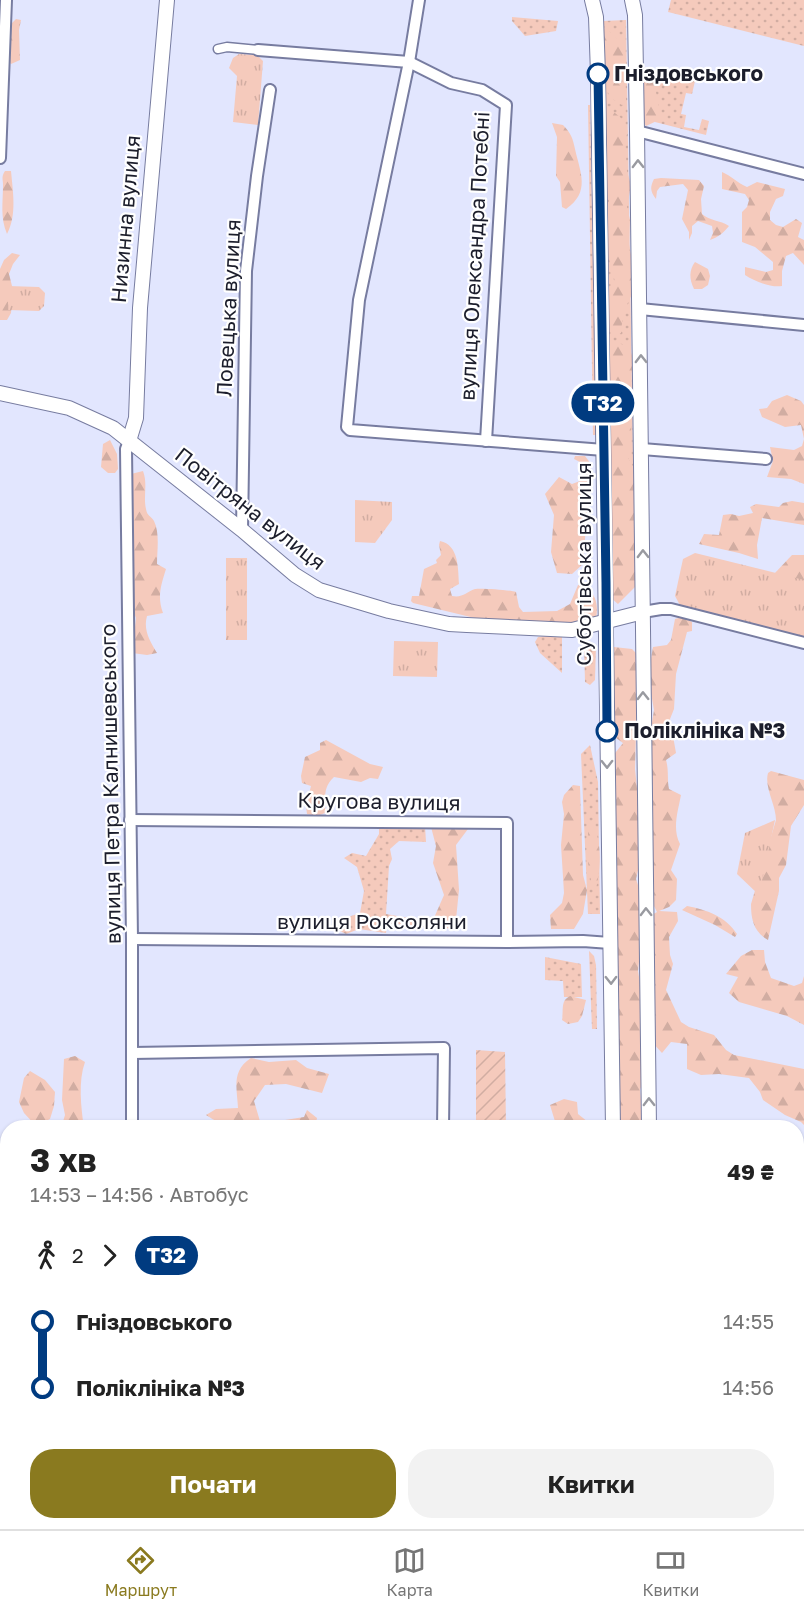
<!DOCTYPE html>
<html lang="uk">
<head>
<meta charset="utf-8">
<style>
  :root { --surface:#fff; --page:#f2f2f2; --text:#222; --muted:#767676; --line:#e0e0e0; --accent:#8a7a1f }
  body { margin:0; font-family:"Golos Text",sans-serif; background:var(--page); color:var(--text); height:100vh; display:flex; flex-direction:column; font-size:22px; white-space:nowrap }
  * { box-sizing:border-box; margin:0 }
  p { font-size:20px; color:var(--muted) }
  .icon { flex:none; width:33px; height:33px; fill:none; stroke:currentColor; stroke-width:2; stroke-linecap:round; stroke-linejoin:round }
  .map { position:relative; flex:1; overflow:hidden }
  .details { position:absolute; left:0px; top:1120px; width:804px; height:410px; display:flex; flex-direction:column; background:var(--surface); border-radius:24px 24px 0 0; box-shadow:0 2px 4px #0004 }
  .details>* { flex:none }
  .badge { padding:0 12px; border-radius:20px; font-size:21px; line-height:39px }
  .map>.badge { position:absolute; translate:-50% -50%; box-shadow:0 0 0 3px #fff }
  .legs { display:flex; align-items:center; gap:9px; height:66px; padding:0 30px; font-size:20px }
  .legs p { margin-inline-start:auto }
  .headline { display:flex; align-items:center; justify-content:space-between; height:102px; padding:0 30px }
  h1 { font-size:33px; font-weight:700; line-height:45px }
  .button { display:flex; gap:12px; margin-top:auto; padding:12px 30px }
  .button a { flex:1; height:69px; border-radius:24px; background:var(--accent); color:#fff; font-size:24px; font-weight:700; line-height:69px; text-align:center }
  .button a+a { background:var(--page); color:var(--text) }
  ul { padding:0 30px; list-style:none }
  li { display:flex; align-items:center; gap:21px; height:66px; font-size:22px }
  li i { display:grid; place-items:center; width:9px; height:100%; margin:0 8px; background:currentColor }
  li i::after { content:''; width:15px; height:15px; margin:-8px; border:4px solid; border-radius:50%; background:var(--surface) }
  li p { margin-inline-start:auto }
  li:first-child i { background:linear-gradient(#0000 50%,currentColor 0) }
  li:last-child i { background:linear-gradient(currentColor 50%,#0000 0) }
  .dock { display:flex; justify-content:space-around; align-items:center; height:84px; border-top:2px solid var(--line); background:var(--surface); font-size:16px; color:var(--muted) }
  .dock a { display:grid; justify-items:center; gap:3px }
  .dock .active { color:var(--accent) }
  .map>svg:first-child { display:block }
  .grass { fill:url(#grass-dots) }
  .forest { fill:url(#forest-firs) }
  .park { fill:url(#park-tufts) }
  .garden { fill:url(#garden-furrows) }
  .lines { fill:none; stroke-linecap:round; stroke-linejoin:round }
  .pedestrian-casing { stroke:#777ca0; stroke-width:11 }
  .minor-casing { stroke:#777ca0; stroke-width:14 }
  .tertiary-casing { stroke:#777ca0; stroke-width:16 }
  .pedestrian { stroke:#fff; stroke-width:8 }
  .minor { stroke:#fff; stroke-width:10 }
  .tertiary { stroke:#fff; stroke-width:14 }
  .oneway { stroke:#999aa0 }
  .line-1-casing { stroke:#fff; stroke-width:14 }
  .line-1 { stroke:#003b80; stroke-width:9 }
  .stop-1-dot { fill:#fff; stroke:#003b80; stroke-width:3 }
  .labels { text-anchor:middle; stroke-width:4.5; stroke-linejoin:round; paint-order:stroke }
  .stop-label { font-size:21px; font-weight:bold; fill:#1c1e2c; stroke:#fff; text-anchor:start }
  .street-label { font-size:21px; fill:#1c1e2c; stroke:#fff }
</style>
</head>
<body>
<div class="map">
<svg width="804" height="1529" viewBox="0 0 804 1529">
  <defs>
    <pattern id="grass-dots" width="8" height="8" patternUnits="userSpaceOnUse" patternTransform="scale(1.5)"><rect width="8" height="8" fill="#f5cabc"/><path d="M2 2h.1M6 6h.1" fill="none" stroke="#d1ada2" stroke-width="1.8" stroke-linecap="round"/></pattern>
    <pattern id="forest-firs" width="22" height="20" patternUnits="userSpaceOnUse" patternTransform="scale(1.5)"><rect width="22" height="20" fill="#f5cabc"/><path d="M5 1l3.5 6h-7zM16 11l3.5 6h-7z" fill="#d1ada2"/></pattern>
    <pattern id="park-tufts" width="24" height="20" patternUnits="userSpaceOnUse" patternTransform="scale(1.5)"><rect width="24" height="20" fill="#f5cabc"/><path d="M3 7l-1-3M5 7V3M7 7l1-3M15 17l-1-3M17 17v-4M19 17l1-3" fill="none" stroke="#d1ada2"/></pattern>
    <pattern id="garden-furrows" width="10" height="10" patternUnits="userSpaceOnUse" patternTransform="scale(1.5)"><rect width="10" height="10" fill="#f5cabc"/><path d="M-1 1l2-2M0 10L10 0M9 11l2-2" fill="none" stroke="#d1ada2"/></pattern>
  </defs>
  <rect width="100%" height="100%" fill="#e2e6fe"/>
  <!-- grass -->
  <g class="grass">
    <path d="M671,0h133v46l-136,-34z"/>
    <path d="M512,17l46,4 -2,10 -31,5 -13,-15z"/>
    <path d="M626,20l9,557 -25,1 -7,-557z"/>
    <path d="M655,74l40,7 -3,13 -6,-1 -5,21 5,1 -2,12 15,3 3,-11 7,2 -3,14 -51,-13z"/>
    <path d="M588,105h2l6,330h-3z"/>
    <path d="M555,635l7,2v36l-22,-20 -5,-11 3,-5z"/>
    <path d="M584,643l12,2 -1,35 -5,5 -5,-3z"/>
    <path d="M590,745l8,37 2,132h-12l-7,-160z"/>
    <path d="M379,825l46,1 1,16 -27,-1 -9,8 2,10 -3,7 -3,48 34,6 4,7 -37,-4 -1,10 -27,-4 -13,5 -10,-5 9,-11 15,-5 4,-22 -7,-24 -13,-9 8,-5 14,3 13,-22z"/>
    <path d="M589,951l5,5 2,9 1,64h-5z"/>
    <path d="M545,957l36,7 1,33h-18l-1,-16 -18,-1z"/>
  </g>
  <!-- forest -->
  <g class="forest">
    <path d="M16,19l5,1 -2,10 1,30 -9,4 -6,-8 4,-30z"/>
    <path d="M607,29l18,17 -1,12 3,7 -23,10 -2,-45z"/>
    <path d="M611,74l15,19v10l-4,2c-13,-7 -17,-13 -16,-28z"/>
    <path d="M644,81h10l7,38 -15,7 -4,-5 -6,-35z"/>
    <path d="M609,108l12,10 7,13 -3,10 2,30 4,14 -4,22 3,13 -1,24 5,27 -1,21 -10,21 -2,20 -8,4 -7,-18 -1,-25 10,-12 -7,-27 -2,-32v-12l3,-10 -6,-64 3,-17 -1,-10z"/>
    <path d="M552,123l11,2c8,8 10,14 12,24 5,23 16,43 -9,60l-4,-2 -2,-25 -4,-6 1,-39z"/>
    <path d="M5,171h6c2,22 6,44 -4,63 -7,-17 -4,-31 -4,-49 0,-6 -2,-8 2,-14z"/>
    <path d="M722,172c10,4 15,11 25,15l10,-5 28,7 -2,7 -7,3 -6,13v8l6,5 7,2 13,-8 6,4 -4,14 6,3v25l-11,-12 -7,3 -4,15v15c-11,2 -28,-5 -37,-11v-8l21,5 7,-2v-8l-18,-15 -13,-5v-30l5,-5 2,-7 -4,-6 -23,-5z"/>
    <path d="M661,178l38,2 5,6 -3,13 1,15c8,7 18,6 27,12 -6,7 -10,11 -19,14l3,-7 -1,-7 -14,-5 -6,5v7l-3,7v-8l-7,-13 6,-29 -5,-6 -23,3 -3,4 -1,8c-6,-8 -6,-12 -2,-20z"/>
    <path d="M12,253l8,2 -7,9 -4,10 4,16 -2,23 -4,7h-7v-51l4,-9z"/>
    <path d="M695,262l13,7 2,7 -2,9 -6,4h-8c-5,-10 -5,-19 1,-27z"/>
    <path d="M617,341l13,9 3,8 1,11 -6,8 -1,9 6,24 -5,48 6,10 2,49 -1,70 -17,17 -7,-6 -1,-49 1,-20 -4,-19v-39l6,-15 -2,-11v-32l-2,-12 -1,-51 2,-8z"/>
    <path d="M787,395l14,6 3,4v79l-13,-5 -24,-2 6,-16 -3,-14 24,3 8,-4 2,-7 -3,-14 -16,2 -23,-10 -3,-8 8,-1 5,-7z"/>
    <path d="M110,440l7,14 1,15 -3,4h-7l-7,-6 2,-23z"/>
    <path d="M575,456h10l6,8 -8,100 -11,10 -15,-1 -6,-21 3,-37 -9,-21 14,-17 13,7 8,-3 3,-14 -1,-4 -8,-4z"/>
    <path d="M143,471c5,13 0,25 3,38 1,7 5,7 8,12 6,12 3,30 3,43l9,5c-5,16 -9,28 -3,44l-16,3c-4,14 3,25 10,37l-10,2 -15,-2 4,-35 -7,-18 -2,-125z"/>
    <path d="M792,501l12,2v22l-42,-7 -5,27 1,14 -19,-6 -40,-9 5,-10 15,1 4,-20 8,-1 8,2 14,-3 -3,-6 6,-3 23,3 4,-4z"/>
    <path d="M440,541c19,4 18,27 19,43l-9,5 2,7c11,2 14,-4 23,-7 6,-1 35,1 41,3l3,15 4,5 34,-1 13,-7 8,-19c20,2 24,29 13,43l-100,-6 -78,-19 -2,-2 1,-5h7l5,-27 13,-6 -1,-3 5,-5 -2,-10z"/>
    <path d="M792,555h12v68l-30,-49z"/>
    <path d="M682,617l10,5v9l-5,1 -11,42 -2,35 -4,10 6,34 -10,7c3,10 1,19 3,29l12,6c-3,16 -9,34 -1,49l-9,26 6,9 -1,21 -7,7 -10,4 18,1 1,9 -9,16 1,18 3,9 -7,26 15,32 8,5 25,8 12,15 8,5 70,14v56l-3,-3 -16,-7 -22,-15 -3,-8 -11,-14 -30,-4 -18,1 -14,-6v-25l-16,-2 -9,11 -12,-13v-124l7,-4 -6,-12 -1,-38 3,-21 -4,-19 4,-36 -5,-11 -2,-16 8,-49 -6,-34 5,-29 14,-2 4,-5 4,-21z"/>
    <path d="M614,647l18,2 6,6 -3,114 4,39 1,54 -4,17 3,9 1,18 1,37 -3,28 3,18 2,92 -3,9 4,38h-23l-3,-26 1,-45 -3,-18 2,-18 -2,-18 -4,-246 11,-14 -7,-5 -4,-8 -2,-74z"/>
    <path d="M326,740l44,24 13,3 -5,12 -8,-1 -9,4 -27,-5c-12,11 -8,21 -9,36l-8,3 -10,-2 -1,-8 5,-20 -9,-3 -1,-7 4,-19 15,-7v-7z"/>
    <path d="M771,771l33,9v25l-13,21 -5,39 -7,13v13l-11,49c-14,-8 -17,-20 -17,-36l25,-84c0,-15 -12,-33 -8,-47z"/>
    <path d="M573,785l7,1 3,89 4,15 -4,24 -9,15h-23l-1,-14 12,-12 2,-10 -3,-48 3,-31 -2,-12 2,-7z"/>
    <path d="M592,822c11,21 9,49 3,71 -6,-17 -8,-30 -7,-47 1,-9 -2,-17 4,-24z"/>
    <path d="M465,826l3,3 -12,16 3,45 -4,39 -25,-2 14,-32 -11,-32 3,-17 -5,-19 19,1z"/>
    <path d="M687,906c20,4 38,10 50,28l-2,3 -20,-12 -33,-15z"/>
    <path d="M752,950h12l1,12 6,16 23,8 8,-3 2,-7v49l-17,-9 -48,-14 -10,-9 9,-16 -12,-3 15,-18z"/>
    <path d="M570,996l16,4 -4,16 -4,6 -10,2 -6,-4c2,-10 -2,-19 8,-24z"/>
    <path d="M75,1056l10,6c-7,19 -4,45 -1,66h-23l4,-13 -3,-15 2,-41z"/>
    <path d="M251,1058l18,4 27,-2 11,8 22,6 -7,19 -36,-9 -21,1 -11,16 8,27c-27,0 -33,2 -56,-13l10,-6 22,-1c-1,-20 -7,-37 13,-50z"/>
    <path d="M30,1071l15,9 10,12 -1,14 -4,13 -14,7 -12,-13 -5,-11 5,-24z"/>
    <path d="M564,1099l13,3 1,12 10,8 -7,6h-24l-7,-23z"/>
    <path d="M307,1110l10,8 -2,10h-46l-3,-5 38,-6z"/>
  </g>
  <!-- park -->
  <g class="park">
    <path d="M239,54l18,1 6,6 -5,64 -25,-3 4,-46 -8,-8 4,-10z"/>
    <path d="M8,286l31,1 6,6 -1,13 -5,5 -31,-1z"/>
    <path d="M355,500l37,2v18l-17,23 -20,-1z"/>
    <path d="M695,553l109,27v58l-123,-31 -6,-11 8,-37z"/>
    <rect x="226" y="558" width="21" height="82"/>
    <path d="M394,641l44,1 -1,35 -44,-1z"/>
    <path d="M775,820l-16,75 -22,-21 8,-41z"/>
  </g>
  <!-- garden -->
  <g class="garden">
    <path d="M476,1050l29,2 1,76h-30z"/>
    <path d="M804,1504v25h-83l21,-6 54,-1 1,-16z"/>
  </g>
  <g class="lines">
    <defs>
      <path id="pedestrian" d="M218,49l9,-2 31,3"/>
      <g id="minor">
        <path d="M419,0l-10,62 -50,238 -12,127 3,3 254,20"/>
        <path d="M258,50l151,12 42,21 31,7 24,15 -20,336"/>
        <path d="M637,131l167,43"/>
        <path d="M0,158l6,-158"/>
        <path d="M640,309l164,16"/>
        <path d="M129,441l-3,8 6,490v189"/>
        <path d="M642,449l124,10"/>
        <path d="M242,530l4,-259 11,-95 13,-86"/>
        <path d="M643,612l18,-3h10l133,34"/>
        <path d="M130,820l377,3v119"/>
        <path d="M132,939l375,3 76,-1 27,2"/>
        <path d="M132,1053l312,-5 -1,80"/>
        <path d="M0,1201l8,62"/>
        <path d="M0,1334l8,-1"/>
        <path d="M99,1529l1,-7"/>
      </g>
      <g id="tertiary">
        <path d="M592,0l4,17 2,57 15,1054"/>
        <path d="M632,0l3,15 2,116 12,997"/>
        <path d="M0,393l69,15 44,20 129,102 53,45 24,15 70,21 60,13 18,1 105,5 71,-18"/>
        <path d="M129,441l7,-23 4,-110 27,-308"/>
      </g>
    </defs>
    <!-- pedestrian casing -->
    <use href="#pedestrian" class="pedestrian-casing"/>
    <!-- minor casing -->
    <use href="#minor" class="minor-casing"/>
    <!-- tertiary casing -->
    <use href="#tertiary" class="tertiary-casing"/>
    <!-- pedestrian -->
    <use href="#pedestrian" class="pedestrian"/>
    <!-- minor -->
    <use href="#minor" class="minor"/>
    <!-- tertiary -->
    <use href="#tertiary" class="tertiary"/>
  </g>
  <!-- one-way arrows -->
  <defs><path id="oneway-chevron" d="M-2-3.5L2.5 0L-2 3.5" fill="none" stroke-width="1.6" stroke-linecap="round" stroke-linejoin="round" transform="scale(1.5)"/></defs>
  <g class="oneway">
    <use href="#oneway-chevron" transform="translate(638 164) rotate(-91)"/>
    <use href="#oneway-chevron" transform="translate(641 359) rotate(-91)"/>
    <use href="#oneway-chevron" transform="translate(643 554) rotate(-91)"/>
    <use href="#oneway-chevron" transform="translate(643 696) rotate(-91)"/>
    <use href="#oneway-chevron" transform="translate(607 764) rotate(89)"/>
    <use href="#oneway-chevron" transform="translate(646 912) rotate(-91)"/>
    <use href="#oneway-chevron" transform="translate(611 980) rotate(89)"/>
    <use href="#oneway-chevron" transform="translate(649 1102) rotate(-91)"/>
  </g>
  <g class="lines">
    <defs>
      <path id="line-1" d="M598,74l8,508 1,149"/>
    </defs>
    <!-- line-1 casing -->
    <use href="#line-1" class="line-1-casing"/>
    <!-- line-1 -->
    <use href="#line-1" class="line-1"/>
  </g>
  <!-- markers -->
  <g class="stop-1-dot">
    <circle cx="598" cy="74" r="10"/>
    <circle cx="607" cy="731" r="10"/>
  </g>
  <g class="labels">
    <!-- stop labels -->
    <g class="stop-label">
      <text x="614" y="81">Гніздовського</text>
      <text x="624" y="738">Поліклініка №3</text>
    </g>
    <!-- street labels -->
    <g class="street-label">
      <text transform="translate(126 219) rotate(-85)" y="7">Низинна вулиця</text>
      <text transform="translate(475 256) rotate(-87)" y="7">вулиця Олександра Потебні</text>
      <text transform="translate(229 308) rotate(-87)" y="7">Ловецька вулиця</text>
      <text transform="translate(250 509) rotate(38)" y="7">Повітряна вулиця</text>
      <text transform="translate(584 564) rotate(-90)" y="7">Суботівська вулиця</text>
      <text transform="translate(111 784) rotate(-91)" y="7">вулиця Петра Калнишевського</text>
      <text transform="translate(379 802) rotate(1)" y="7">Кругова вулиця</text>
      <text x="372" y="929">вулиця Роксоляни</text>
    </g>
  </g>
</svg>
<b class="badge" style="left:603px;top:403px;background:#003b80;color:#fff">Т32</b>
<section class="details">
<div class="headline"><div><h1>3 хв</h1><p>14:53 – 14:56 · Автобус</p></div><b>49 ₴</b></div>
<div class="legs"><svg class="icon" aria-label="walk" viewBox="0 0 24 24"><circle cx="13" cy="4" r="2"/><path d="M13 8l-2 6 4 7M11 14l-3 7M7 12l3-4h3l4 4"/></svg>2<svg class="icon" aria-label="forward" viewBox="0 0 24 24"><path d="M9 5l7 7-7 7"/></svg><b class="badge" style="background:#003b80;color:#fff">Т32</b></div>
<ul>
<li><i style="color:#003b80"></i><b>Гніздовського</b><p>14:55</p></li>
<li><i style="color:#003b80"></i><b>Поліклініка №3</b><p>14:56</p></li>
</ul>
<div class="button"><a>Почати</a><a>Квитки</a></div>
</section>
</div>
<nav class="dock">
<a class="active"><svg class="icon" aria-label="directions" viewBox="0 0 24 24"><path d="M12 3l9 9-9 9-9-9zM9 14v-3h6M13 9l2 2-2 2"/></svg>Маршрут</a>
<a><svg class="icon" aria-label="map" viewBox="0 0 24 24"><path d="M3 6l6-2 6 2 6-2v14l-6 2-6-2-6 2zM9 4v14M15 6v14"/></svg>Карта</a>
<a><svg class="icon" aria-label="tickets" viewBox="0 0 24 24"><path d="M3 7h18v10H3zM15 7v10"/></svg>Квитки</a>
</nav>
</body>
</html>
